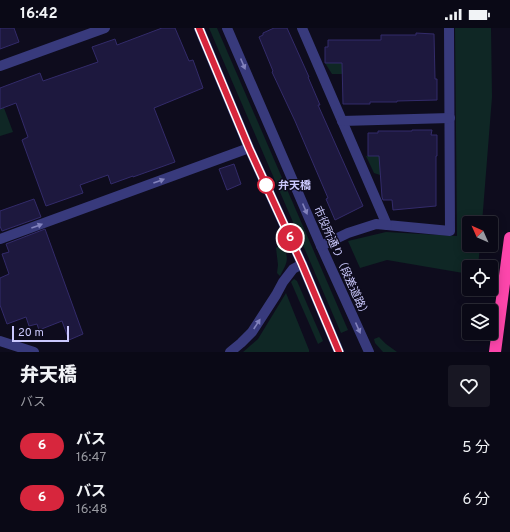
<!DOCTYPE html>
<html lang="ja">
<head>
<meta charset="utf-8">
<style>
  :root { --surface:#0a0916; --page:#181723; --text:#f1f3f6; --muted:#999aa1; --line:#2a2a35 }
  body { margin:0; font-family:Overpass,"Noto Sans JP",sans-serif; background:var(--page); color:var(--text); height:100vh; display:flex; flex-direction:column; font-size:15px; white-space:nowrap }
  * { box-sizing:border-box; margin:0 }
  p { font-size:13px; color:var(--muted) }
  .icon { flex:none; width:22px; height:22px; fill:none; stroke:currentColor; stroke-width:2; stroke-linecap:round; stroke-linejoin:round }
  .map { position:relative; height:324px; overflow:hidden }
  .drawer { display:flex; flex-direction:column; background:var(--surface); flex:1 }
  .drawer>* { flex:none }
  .badge { padding:0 8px; border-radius:13px; font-size:14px; line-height:26px }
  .needle { width:26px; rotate:315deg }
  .tools { position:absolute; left:462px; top:188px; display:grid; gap:8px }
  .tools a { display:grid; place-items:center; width:36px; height:36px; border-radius:4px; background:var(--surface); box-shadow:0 2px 10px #0003,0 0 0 1px var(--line); font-size:20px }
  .scale { position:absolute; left:12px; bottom:10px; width:57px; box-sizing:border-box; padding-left:4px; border:2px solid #cbc9fe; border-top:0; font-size:11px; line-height:14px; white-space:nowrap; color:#cbc9fe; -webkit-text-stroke:3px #0e0c1d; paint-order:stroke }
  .map>.badge { position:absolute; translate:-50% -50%; box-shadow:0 0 0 2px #fff }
  .round { display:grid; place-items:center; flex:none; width:42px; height:42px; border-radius:4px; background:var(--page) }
  .head { display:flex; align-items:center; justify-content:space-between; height:68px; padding:0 20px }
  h1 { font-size:19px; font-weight:800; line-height:30px }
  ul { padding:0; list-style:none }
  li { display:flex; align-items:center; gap:12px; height:52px; padding:0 20px }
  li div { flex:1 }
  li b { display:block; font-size:15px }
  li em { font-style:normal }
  li .badge { min-width:44px; font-weight:700; text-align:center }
  .status { display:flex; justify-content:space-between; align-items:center; height:28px; padding:0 20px; background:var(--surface); direction:ltr }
  .status svg { height:11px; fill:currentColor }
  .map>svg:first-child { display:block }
  .green { fill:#0f2725 }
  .building { fill:#1d183e; stroke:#332b6a }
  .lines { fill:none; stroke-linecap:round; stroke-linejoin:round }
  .minor { stroke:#383a7c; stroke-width:10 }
  .highway { stroke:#fc46ab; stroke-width:12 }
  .oneway { fill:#8282bd }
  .line-casing { stroke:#fff; stroke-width:9 }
  .line { stroke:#d7263d; stroke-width:6 }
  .stop-dot { fill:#fff; stroke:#d7263d; stroke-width:2 }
  .labels { text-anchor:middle; stroke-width:3; stroke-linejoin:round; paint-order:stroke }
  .stop-label { font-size:11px; font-weight:bold; fill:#cbc9fe; stroke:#0e0c1d; text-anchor:start }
  .street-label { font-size:11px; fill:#cbc9fe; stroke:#0e0c1d }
</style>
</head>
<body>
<div class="status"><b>16:42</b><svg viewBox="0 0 49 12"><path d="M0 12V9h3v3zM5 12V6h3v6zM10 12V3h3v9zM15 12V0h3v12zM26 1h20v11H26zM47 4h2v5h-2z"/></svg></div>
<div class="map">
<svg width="510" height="324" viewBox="0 0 510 324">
  <rect width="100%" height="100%" fill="#0e0c1d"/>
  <!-- green -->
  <g class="green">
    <path d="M209,0h8l131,302 -7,3z"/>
    <path d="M455,0h36l1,69 -10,126h-13v22h11l-2,22h-9v7l-82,-14 -27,8 -12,-27 38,-9 71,4z"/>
    <path d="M325,35h23l68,11h-84z"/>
    <path d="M0,72h1l12,32 -13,4z"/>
    <path d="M366,128h31l9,16 -26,3 -6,-2z"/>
    <path d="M283,216c6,16 5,17 -3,32l-3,-3 1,-8 -2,-17z"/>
    <path d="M294,251l3,2 26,60 -5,3 -27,-62z"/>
    <path d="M286,265l23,57v2h-66l15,-13z"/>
    <path d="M379,309l7,7 11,8h-14l-8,-9 -1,-4z"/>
  </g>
  <!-- building -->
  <g class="building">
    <path d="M0,0h14l5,14 -19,7z"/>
    <path d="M162,0h13l14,33 4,-1 10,28 -49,20 21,54 -42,15v-1l-22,8 -3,-9 -28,10 3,8 -37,13 -24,-66 6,-3 -12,-34 -16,6v-21l40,-15 3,8 55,-19 -6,-15 23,-8 2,6z"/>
    <path d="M274,0h13l22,49h-1l12,28h-2l45,101 -28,14 -9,-21 2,-1 -33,-77 -23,-49 1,-1 -14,-34 4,-2v-2z"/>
    <path d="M416,5l18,1 1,45h2v21l-40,1v1h-27v2h-27l-1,-41h-17v-16h3v-7h53v-5h35z"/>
    <path d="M412,102h20l-1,5h6v21h-1v50l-43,4 -1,-10h-9l-1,-3 -3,-41h-11v-23h10v-2h34z"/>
    <path d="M234,136l7,20 -14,6 -8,-21z"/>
    <path d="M34,171l7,18 -39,14 -2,-5v-15z"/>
    <path d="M45,201l38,105 -14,6 -7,-19 -23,9 -2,-6 -8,2 -3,-9 -19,7 -7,-19v-27l9,-4 -7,-20 7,-2 -3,-8z"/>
  </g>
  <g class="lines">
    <!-- minor -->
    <g class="minor">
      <path d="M199,0l50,120 53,116 37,88"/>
      <path d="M227,0l94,218 48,106"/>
      <path d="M302,0l85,197 63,6 -1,-203"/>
      <path d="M0,38l105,-38"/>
      <path d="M342,93l108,-3"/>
      <path d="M0,211l249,-91"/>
      <path d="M321,218l27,-13 28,-9 11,1"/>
      <path d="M0,313l34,11"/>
      <path d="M230,324l11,-9 11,-11 24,-37 7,-13 10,-13 9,-5"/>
    </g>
    <!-- highway -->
    <path class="highway" d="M495,324l15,-114"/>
  </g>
  <!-- one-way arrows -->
  <defs><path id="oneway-solid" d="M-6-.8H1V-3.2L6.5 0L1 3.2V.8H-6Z"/></defs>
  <g class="oneway">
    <use href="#oneway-solid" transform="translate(243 36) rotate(67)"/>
    <use href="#oneway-solid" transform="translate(159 153) rotate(-20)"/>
    <use href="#oneway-solid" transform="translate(305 181) rotate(67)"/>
    <use href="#oneway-solid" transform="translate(37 198) rotate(-20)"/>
    <use href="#oneway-solid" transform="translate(257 296) rotate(-57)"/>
    <use href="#oneway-solid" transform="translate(358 300) rotate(66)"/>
  </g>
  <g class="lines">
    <defs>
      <path id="line" d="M199,0l50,120 53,116 37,88"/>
    </defs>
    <!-- line casing -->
    <use href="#line" class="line-casing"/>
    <!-- line -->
    <use href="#line" class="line"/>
  </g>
  <!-- markers -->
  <circle class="stop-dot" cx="266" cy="157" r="8"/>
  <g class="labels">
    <!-- stop labels -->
    <g class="stop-label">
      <text x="278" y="161">弁天橋</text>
    </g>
    <!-- street labels -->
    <g class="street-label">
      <text transform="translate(342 234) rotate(66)" y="4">市役所通り（段差道路）</text>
    </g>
  </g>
</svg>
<div class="tools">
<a><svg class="needle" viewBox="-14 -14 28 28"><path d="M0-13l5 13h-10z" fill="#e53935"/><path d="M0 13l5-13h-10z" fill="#999aa1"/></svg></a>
<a><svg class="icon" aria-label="locate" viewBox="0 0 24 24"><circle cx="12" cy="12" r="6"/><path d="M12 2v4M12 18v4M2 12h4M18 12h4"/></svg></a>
<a><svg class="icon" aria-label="layers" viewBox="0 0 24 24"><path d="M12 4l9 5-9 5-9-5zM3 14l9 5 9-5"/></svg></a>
</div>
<div class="scale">20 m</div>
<b class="badge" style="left:290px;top:210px;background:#d7263d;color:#fff">6</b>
</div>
<section class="drawer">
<div class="head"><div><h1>弁天橋</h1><p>バス</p></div><a class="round"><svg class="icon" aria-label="heart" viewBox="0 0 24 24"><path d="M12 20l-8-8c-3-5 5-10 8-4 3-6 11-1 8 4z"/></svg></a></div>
<ul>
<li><span class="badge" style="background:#d7263d;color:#fff">6</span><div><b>バス</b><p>16:47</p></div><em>5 分</em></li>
<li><span class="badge" style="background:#d7263d;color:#fff">6</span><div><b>バス</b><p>16:48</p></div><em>6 分</em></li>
</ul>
</section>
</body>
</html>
